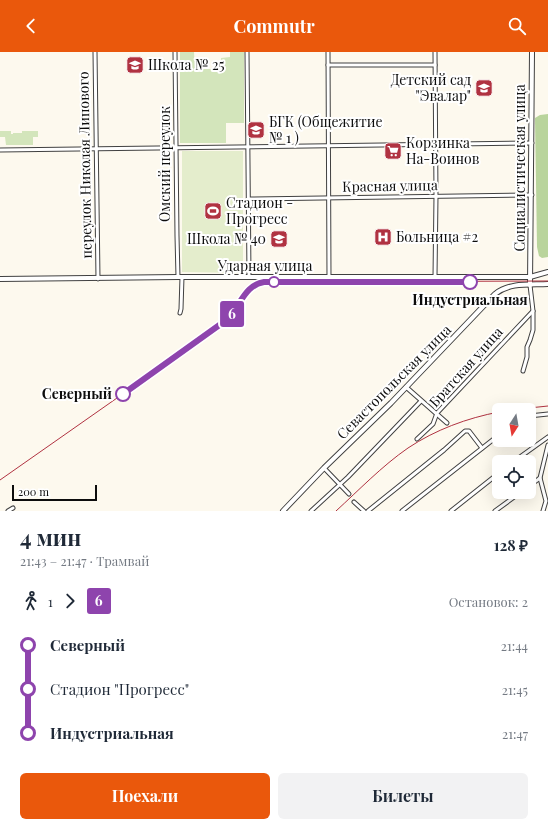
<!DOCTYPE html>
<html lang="ru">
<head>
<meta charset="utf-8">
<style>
  :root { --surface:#fff; --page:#f2f2f3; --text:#1f2937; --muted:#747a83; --accent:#ea580c }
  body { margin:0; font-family:"Playfair Display",serif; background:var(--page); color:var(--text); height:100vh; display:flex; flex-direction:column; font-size:15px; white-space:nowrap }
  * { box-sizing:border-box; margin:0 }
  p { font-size:13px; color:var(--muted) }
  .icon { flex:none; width:22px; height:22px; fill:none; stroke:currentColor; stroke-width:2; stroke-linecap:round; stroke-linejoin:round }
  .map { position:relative; height:459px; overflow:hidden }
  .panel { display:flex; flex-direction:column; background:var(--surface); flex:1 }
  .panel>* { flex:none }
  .badge { padding:0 8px; border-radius:3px; font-size:14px; line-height:26px }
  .needle { width:26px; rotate:191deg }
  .fabs { position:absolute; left:492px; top:351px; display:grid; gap:8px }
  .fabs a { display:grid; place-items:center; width:44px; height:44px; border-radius:6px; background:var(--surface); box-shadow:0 4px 16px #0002; font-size:20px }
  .scale { position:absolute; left:12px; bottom:10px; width:85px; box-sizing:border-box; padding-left:4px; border:2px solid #0d0d0d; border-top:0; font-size:11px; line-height:14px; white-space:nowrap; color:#0d0d0d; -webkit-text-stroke:3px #fff; paint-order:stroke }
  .map>.badge { position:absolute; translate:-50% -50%; box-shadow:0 0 0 2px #fff }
  .legs { display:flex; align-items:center; gap:6px; height:44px; padding:0 20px; font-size:13px }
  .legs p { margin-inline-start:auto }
  .headline { display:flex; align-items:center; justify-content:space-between; height:68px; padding:0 20px }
  h1 { font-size:22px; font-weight:700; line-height:30px }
  .cta { display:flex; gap:8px; margin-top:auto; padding:8px 20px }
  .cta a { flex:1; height:46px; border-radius:6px; background:var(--accent); color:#fff; font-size:16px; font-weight:700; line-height:46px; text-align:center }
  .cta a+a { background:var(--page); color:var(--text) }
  ul { padding:0 20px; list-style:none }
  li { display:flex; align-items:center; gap:14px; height:44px; font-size:15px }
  li i { display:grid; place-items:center; width:6px; height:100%; margin:0 5px; background:currentColor }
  li i::after { content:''; width:10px; height:10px; margin:-5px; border:3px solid; border-radius:50%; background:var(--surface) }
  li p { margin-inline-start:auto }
  li:first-child i { background:linear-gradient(#0000 50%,currentColor 0) }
  li:last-child i { background:linear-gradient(currentColor 50%,#0000 0) }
  header { display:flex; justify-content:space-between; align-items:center; height:52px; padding:0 20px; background:var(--accent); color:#fff; font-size:18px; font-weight:700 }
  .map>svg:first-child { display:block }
  .green { fill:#d3e5bb }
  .forest { fill:#b9d49c }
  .pitch { fill:#e4edcc }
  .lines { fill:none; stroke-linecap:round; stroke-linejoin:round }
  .minor-casing { stroke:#404040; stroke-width:5 }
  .tertiary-casing { stroke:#404040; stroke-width:6 }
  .minor { stroke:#fff; stroke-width:3 }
  .tertiary { stroke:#fff; stroke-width:4 }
  .tram { stroke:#b03241; stroke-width:1 }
  .rail { stroke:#b03241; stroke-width:1 }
  .line-1-casing { stroke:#fff; stroke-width:9 }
  .line-1 { stroke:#8e44ad; stroke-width:6 }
  .stop-1-dot { fill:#fff; stroke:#8e44ad; stroke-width:2 }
  .labels { text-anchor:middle; stroke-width:4; stroke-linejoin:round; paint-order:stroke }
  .poi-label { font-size:14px; fill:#0d0d0d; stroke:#fff; text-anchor:start }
  .street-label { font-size:14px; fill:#0d0d0d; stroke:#fff }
  .stop-label { font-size:14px; font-weight:bold; fill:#0d0d0d; stroke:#fff }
</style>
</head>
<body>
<header><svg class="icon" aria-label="back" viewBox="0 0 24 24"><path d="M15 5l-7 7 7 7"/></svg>Commutr<svg class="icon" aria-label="search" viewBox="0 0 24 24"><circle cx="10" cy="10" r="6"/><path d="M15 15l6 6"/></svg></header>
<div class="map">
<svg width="548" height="459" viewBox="0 0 548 459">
  <rect width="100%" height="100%" fill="#fdf9ee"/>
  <!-- green -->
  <g class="green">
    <path d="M180,0h14l1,17h26v-11l9,-1v-5h14v71h-18v20h-46z"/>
    <path d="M0,79h11v3h2v-1h9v-2h16v6h-5v8h-27l-1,-8h-5z"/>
  </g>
  <!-- forest -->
  <path class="forest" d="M548,62v143l-6,1 -3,-2 -2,-9 -2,-129 5,-3z"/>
  <!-- pitch -->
  <path class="pitch" d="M182,99h61v122l-61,-1z"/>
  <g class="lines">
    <defs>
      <g id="minor">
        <path d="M95,0l3,227"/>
        <path d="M175,0l2,184 1,41"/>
        <path d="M247,0l2,225"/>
        <path d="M328,0l1,225"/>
        <path d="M328,13h107"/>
        <path d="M0,98l532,-7"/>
        <path d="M248,147l284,-4"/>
        <path d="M435,225l1,-81 -1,-144"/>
        <path d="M180,261l1,-4 1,-32"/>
        <path d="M523,319l4,-14v-10l3,-7 3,-10v-19l-3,-26"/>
        <path d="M406,335l41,36"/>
        <path d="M529,364l19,-2"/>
        <path d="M417,387l16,-15 4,-11 96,-102"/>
        <path d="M513,410l35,-25"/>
        <path d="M324,416l25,26"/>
        <path d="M529,434l11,-8"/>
        <path d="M354,450l10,9"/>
        <path d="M8,459l5,-3"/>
        <path d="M311,459l37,-34 73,-76"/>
        <path d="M368,459l76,-61 21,-19h4l13,17"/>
        <path d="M402,459l97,-76"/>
        <path d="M451,459l48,-38"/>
        <path d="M495,459l26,-19"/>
        <path d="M543,459l3,-10 -6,-23 8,-33"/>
      </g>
      <g id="tertiary">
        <path d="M0,227l178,-2h352l18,-5"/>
        <path d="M530,233l2,-233"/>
        <path d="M283,459l41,-43 67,-65 104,-109c15,-12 35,-9 53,-10"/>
      </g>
    </defs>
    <!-- minor casing -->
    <use href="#minor" class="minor-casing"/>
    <!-- tertiary casing -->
    <use href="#tertiary" class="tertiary-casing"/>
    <!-- minor -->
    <use href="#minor" class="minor"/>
    <!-- tertiary -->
    <use href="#tertiary" class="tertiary"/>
    <!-- tram -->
    <path class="tram" d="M0,428l127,-89 95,-69c5,-3 9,-6 12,-10 9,-13 13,-28 30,-30l284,-1"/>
    <!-- rail -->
    <g class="rail">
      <path d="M510,358l38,-4"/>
      <path d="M336,459c23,-21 46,-45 72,-63 27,-18 59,-30 91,-36"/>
    </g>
  </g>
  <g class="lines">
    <defs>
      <path id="line-1" d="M123,342l102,-73c15,-13 19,-36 39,-39h206"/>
    </defs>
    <!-- line-1 casing -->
    <use href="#line-1" class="line-1-casing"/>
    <!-- line-1 -->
    <use href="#line-1" class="line-1"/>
  </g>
  <!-- icons -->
  <defs>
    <symbol id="school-square" viewBox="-11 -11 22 22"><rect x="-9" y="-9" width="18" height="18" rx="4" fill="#b03241" stroke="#fff"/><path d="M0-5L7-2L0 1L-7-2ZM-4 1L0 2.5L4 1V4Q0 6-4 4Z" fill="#fff"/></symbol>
    <symbol id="university-square" viewBox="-11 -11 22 22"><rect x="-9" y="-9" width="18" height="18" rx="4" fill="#b03241" stroke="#fff"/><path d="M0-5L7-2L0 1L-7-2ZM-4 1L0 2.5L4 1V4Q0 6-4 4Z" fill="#fff"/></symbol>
    <symbol id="supermarket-square" viewBox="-11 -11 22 22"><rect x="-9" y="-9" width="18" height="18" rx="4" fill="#b03241" stroke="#fff"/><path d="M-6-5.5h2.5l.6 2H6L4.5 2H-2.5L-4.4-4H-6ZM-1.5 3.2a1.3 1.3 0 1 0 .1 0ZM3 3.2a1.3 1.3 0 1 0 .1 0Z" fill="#fff"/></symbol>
    <symbol id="stadium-square" viewBox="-11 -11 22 22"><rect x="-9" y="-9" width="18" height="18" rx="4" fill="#b03241" stroke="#fff"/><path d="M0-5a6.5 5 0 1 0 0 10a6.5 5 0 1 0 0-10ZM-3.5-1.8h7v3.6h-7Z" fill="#fff"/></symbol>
    <symbol id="hospital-square" viewBox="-11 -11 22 22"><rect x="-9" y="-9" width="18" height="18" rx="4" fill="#b03241" stroke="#fff"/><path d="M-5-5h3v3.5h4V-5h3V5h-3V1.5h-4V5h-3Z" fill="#fff"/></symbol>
  </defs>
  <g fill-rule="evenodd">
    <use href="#school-square" x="125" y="3" width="20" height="20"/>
    <use href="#school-square" x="474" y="26" width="20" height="20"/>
    <use href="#university-square" x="246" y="68" width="20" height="20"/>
    <use href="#supermarket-square" x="383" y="89" width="20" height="20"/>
    <use href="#stadium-square" x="203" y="149" width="20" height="20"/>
    <use href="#hospital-square" x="373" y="175" width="20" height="20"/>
    <use href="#school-square" x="269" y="177" width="20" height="20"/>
  </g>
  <!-- markers -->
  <g class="stop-1-dot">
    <circle cx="274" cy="230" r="5"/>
    <circle cx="470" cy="230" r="7"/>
    <circle cx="123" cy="342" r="7"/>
  </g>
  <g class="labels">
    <!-- poi labels -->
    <g class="poi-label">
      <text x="148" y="18">Школа № 25</text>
      <text x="471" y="33" text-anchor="end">Детский сад<tspan x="471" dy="16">"Эвалар"</tspan></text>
      <text x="269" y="75">БГК (Общежитие<tspan x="269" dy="16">№ 1 )</tspan></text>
      <text x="406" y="96">Корзинка<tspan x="406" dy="16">На-Воинов</tspan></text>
      <text x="226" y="156">Стадион -<tspan x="226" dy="16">Прогресс</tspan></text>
      <text x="396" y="190">Больница #2</text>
      <text x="266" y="192" text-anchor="end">Школа № 40</text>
    </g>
    <!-- street labels -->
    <g class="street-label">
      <text transform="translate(165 112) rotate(-90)" y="5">Омский переулок</text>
      <text transform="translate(85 113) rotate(-91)" y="5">переулок Николая Липового</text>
      <text transform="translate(520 116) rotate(-90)" y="5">Социалистическая улица</text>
      <text transform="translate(390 134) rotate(-1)" y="5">Красная улица</text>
      <text x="265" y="219">Ударная улица</text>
      <text transform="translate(466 315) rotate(-48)" y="5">Братская улица</text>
      <text transform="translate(394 330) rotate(-45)" y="5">Севастопольская улица</text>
    </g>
    <!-- stop labels -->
    <g class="stop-label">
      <text x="470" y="253">Индустриальная</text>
      <text x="112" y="347" text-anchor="end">Северный</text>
    </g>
  </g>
</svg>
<div class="fabs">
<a><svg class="needle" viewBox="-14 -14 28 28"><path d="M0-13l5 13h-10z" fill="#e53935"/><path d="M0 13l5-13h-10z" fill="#747a83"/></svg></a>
<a><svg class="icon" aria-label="locate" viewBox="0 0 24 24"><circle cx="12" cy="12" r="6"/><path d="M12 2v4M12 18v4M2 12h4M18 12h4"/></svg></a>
</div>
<div class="scale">200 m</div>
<b class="badge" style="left:232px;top:262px;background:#8e44ad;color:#fff">6</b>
</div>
<section class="panel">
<div class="headline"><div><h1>4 мин</h1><p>21:43 – 21:47 · Трамвай</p></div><b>128 ₽</b></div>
<div class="legs"><svg class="icon" aria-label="walk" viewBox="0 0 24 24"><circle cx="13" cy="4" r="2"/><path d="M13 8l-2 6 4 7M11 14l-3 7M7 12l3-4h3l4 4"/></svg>1<svg class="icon" aria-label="forward" viewBox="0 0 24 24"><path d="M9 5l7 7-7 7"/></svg><b class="badge" style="background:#8e44ad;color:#fff">6</b><p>Остановок: 2</p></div>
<ul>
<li><i style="color:#8e44ad"></i><b>Северный</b><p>21:44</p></li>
<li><i style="color:#8e44ad"></i><span>Стадион &quot;Прогресс&quot;</span><p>21:45</p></li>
<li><i style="color:#8e44ad"></i><b>Индустриальная</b><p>21:47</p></li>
</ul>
<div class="cta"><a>Поехали</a><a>Билеты</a></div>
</section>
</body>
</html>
